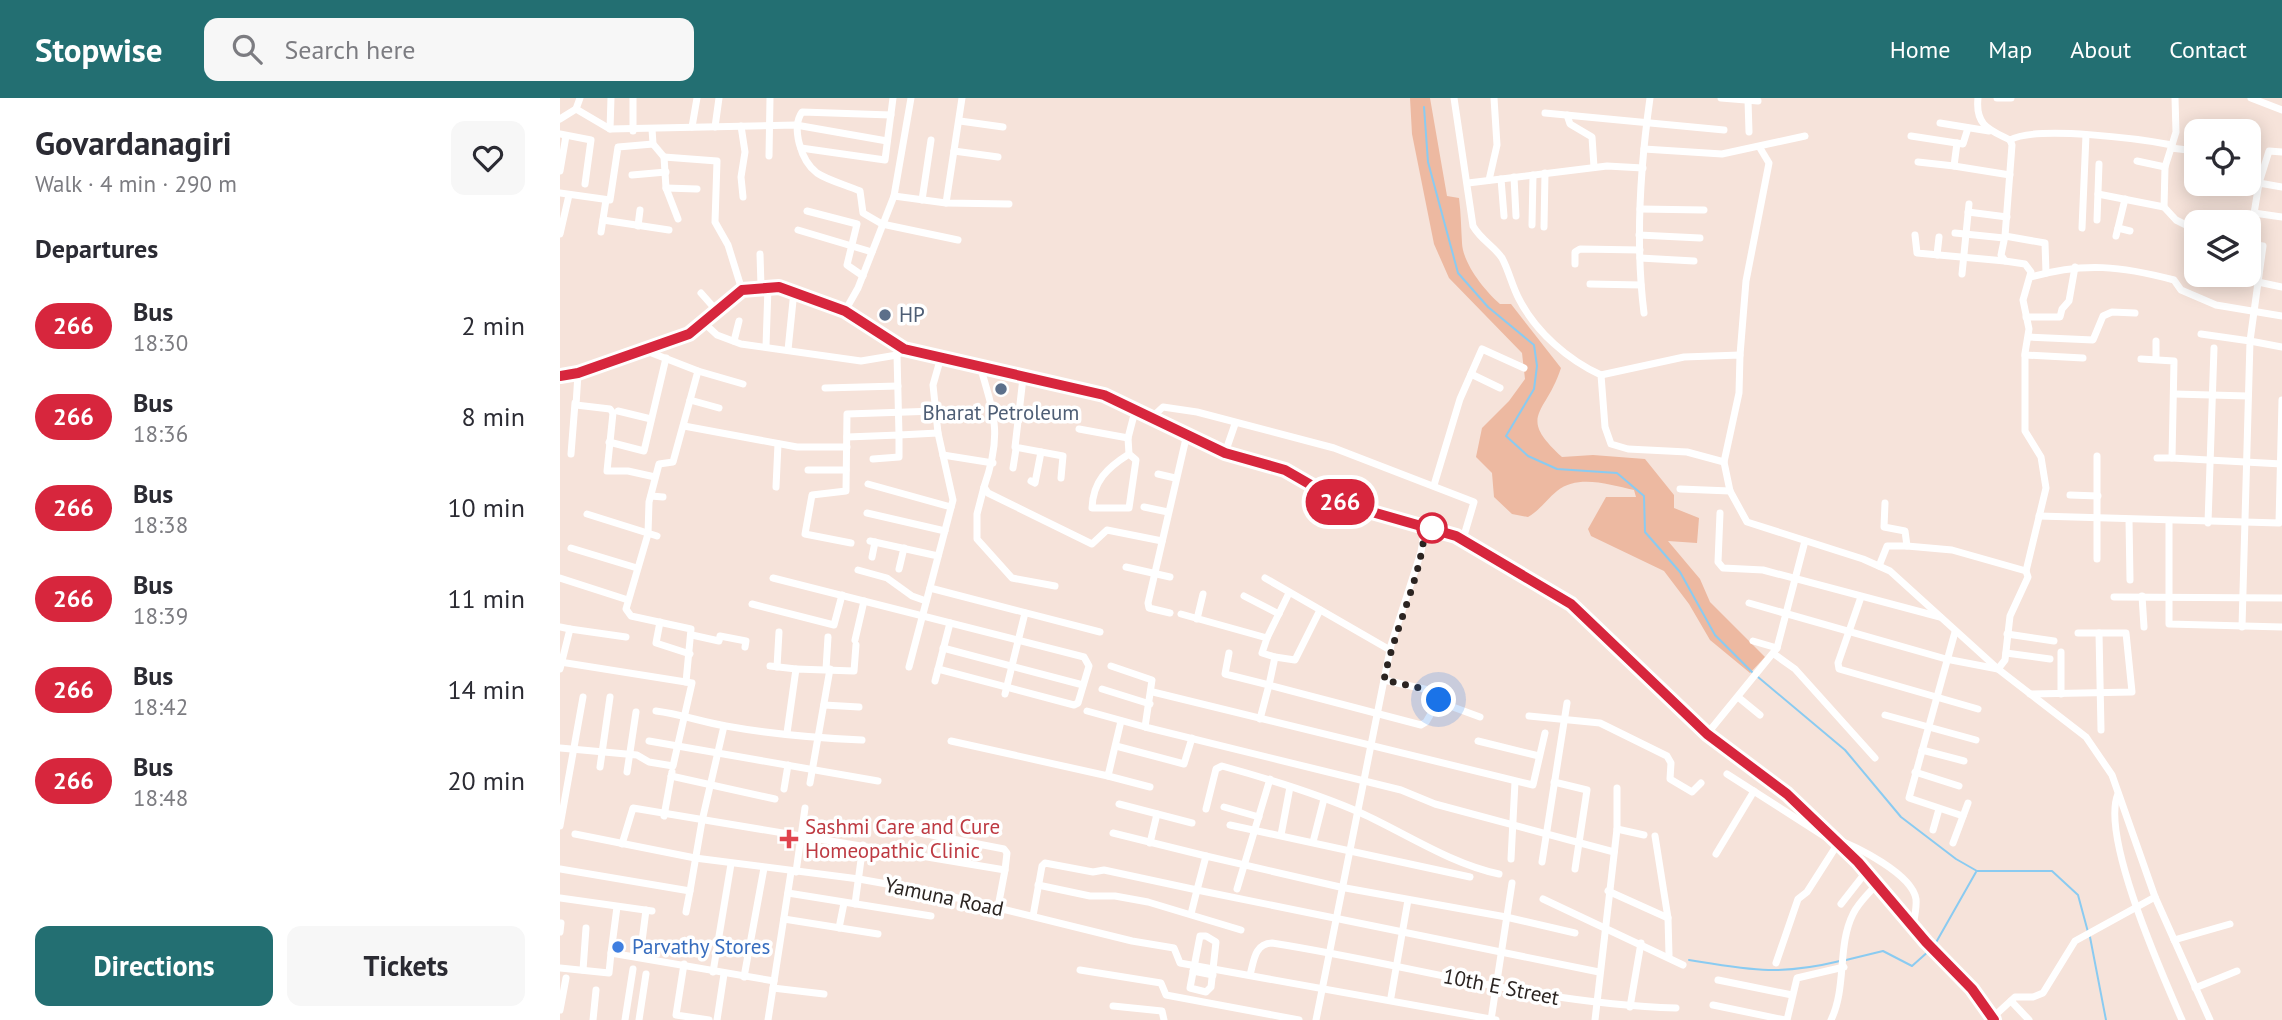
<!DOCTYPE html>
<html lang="en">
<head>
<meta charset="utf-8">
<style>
  :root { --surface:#fff; --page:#f7f7f7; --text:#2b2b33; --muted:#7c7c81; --accent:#236f72 }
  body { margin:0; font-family:"PT Sans",sans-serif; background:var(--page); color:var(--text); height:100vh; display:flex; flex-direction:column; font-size:26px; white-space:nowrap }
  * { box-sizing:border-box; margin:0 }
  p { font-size:23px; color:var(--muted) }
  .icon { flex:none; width:38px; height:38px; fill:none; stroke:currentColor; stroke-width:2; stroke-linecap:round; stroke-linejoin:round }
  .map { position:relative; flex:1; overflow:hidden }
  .panel { display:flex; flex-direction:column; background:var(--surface); width:560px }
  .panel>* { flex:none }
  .badge { padding:0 14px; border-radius:23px; font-size:24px; line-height:46px }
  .tools { position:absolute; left:1624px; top:21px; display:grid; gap:14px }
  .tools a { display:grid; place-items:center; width:77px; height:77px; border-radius:14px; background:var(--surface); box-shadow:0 4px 18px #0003; font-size:35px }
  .you { position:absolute; width:35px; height:35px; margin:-18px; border:5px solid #fff; border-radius:50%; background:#1a73e8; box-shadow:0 0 0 10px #1a73e833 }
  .map>.badge { position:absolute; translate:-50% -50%; box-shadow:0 0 0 4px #fff }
  h2 { padding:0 35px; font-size:26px; line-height:63px }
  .round { display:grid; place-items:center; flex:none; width:74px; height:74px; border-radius:14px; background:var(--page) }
  .headline { display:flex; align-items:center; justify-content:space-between; height:119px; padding:0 35px }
  h1 { font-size:33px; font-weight:800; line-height:52px }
  .button { display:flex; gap:14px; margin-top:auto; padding:14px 35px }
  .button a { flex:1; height:80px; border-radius:14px; background:var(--accent); color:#fff; font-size:28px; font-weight:800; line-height:80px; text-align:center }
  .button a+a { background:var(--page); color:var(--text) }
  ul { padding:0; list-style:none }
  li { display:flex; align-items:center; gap:21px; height:91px; padding:0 35px }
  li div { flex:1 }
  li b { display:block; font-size:26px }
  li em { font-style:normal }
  li .badge { min-width:77px; font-weight:700; text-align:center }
  header { display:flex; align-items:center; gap:42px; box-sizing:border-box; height:98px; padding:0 35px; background:var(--accent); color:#fff }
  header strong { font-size:33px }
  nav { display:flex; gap:38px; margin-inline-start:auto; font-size:24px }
  .search { width:490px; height:63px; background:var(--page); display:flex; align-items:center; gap:18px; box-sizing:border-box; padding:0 24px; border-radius:14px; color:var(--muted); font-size:26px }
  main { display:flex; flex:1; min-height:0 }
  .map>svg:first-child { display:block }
  .green { fill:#edb9a1 }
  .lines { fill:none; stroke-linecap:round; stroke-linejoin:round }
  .stream { stroke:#8acbf1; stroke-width:2 }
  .minor { stroke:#fff; stroke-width:7 }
  .major { stroke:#eab085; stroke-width:9 }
  .line-casing { stroke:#fff; stroke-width:16 }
  .line { stroke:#d7263d; stroke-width:10 }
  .walk { stroke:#2b2421; stroke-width:7; stroke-dasharray:0 12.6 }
  .service-dot { fill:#5c6f8a; stroke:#fff; stroke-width:2.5 }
  .stop-dot { fill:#fff; stroke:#d7263d; stroke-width:3.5 }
  .health-dot { fill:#e0444e; stroke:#fff; stroke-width:2.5 }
  .shop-dot { fill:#3f7fe0; stroke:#fff; stroke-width:2.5 }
  .labels { text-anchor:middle; stroke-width:7; stroke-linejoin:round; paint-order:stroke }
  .service-label { font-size:21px; fill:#4e5e75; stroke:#fff; text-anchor:start }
  .health-label { font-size:21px; fill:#be3a42; stroke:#fff; text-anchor:start }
  .street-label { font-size:21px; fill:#2b2421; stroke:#fff }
  .shop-label { font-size:21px; fill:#366cbe; stroke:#fff; text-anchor:start }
</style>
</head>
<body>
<header>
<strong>Stopwise</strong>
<div class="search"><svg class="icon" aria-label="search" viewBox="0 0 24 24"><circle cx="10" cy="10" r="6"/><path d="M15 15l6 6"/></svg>Search here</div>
<nav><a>Home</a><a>Map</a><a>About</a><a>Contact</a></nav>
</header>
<main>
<section class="panel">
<div class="headline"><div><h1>Govardanagiri</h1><p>Walk · 4 min · 290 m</p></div><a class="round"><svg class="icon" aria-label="heart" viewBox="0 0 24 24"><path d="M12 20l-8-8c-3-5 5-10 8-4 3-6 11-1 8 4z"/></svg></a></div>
<h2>Departures</h2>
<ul>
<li><span class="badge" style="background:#d7263d;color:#fff">266</span><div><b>Bus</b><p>18:30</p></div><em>2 min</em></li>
<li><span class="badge" style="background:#d7263d;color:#fff">266</span><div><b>Bus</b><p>18:36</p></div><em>8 min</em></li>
<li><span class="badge" style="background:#d7263d;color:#fff">266</span><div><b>Bus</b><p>18:38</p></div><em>10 min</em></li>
<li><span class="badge" style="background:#d7263d;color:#fff">266</span><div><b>Bus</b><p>18:39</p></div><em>11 min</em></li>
<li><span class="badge" style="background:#d7263d;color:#fff">266</span><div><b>Bus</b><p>18:42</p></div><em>14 min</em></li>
<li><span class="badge" style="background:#d7263d;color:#fff">266</span><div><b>Bus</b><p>18:48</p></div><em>20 min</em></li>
</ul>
<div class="button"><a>Directions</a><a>Tickets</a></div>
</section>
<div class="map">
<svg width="1722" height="922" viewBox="0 0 1722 922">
  <rect width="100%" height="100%" fill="#f6e3da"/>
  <!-- green -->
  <path class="green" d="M850,0h20l17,98 12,2c2,15 2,30 3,45 1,21 23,48 38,61h11l50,64c-15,47 -45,47 1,89l31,-2 52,4 29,36v13l25,10 -2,25 -29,-2 32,38 10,23 55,55 -15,16 -40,-33 -21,-36 -25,-33 -73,-35 -3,-7 18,-32h30l-2,-7c-25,-5 -55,-16 -77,1 -11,9 -17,19 -29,26l-16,-3 -18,-17 -2,-24 -16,-16 6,-29 27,-27 16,-22 -3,-26 -73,-75 -15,-34 -22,-110z"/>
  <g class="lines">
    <!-- stream -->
    <g class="stream">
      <path d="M864,9l4,55 30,111 30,34 46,38 3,21 -3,23 -28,47 22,20 29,13 60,4 27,23 1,36 35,40 35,63 39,39"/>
      <path d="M1198,579l87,73 56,67 55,42 21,12h75l26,24 10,37"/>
      <path d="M1530,839l16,83"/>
      <path d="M1374,848l42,-74"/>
      <path d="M1129,862c62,10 89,16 151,1"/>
      <path d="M1286,862l37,-9 29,15 18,-16"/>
    </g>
    <!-- minor -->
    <g class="minor">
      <path d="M73,0v33"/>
      <path d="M894,0l19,128c8,14 21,20 29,32 7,13 10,28 17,41 17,33 49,61 82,76l4,52 6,17 17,5 59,3 37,10 6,29 17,31 116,37 27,12 108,98 88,68 26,38 43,122 55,123"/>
      <path d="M1161,0l37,3"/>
      <path d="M1437,0h14"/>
      <path d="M1691,0l31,12"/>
      <path d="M1188,2l1,32"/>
      <path d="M16,11l34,20 186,-4 91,16"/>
      <path d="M985,15l179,17"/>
      <path d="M331,17l-89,-3c-11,16 -1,49 15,61 12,8 30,12 43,18l3,22 19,11 76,16"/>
      <path d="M1007,17l3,9 22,13 2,30"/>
      <path d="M0,21l16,-10 4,-11"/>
      <path d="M400,23l43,6"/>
      <path d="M1380,25l49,8"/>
      <path d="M181,28l4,26 -4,25 2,20"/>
      <path d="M132,29l5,-29"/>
      <path d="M155,29l4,-29"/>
      <path d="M50,31l1,-31"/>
      <path d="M92,31l1,15 11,13 2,31 12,31"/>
      <path d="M0,36l31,6 -6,44"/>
      <path d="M1351,38l52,8 5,-16"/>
      <path d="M1450,42c26,-15 131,-1 162,5l-7,22 -1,40 12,13 20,10"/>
      <path d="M1612,47l4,-13 -1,-34"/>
      <path d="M241,50l84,12 8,-62"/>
      <path d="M1611,50l25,3"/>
      <path d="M1084,51l78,5 83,-18"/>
      <path d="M394,53l44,6"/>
      <path d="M209,58l1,-58"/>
      <path d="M104,59l53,4 -2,61 13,23 14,45"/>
      <path d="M1577,63l28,6"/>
      <path d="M1358,64l36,4 3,-23"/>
      <path d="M1394,68l56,9"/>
      <path d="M0,73l6,-35"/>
      <path d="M72,77l34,-3"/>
      <path d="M954,79l2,39"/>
      <path d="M941,81l3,37"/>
      <path d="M929,82l8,-35 -3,-47"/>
      <path d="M1689,84l10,1 10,-32 13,1"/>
      <path d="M908,85l139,-17 36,2"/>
      <path d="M106,90l31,1"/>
      <path d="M0,95l50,7 8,-53 35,-3"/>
      <path d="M1538,96l66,13"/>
      <path d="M334,98l52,7 63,1"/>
      <path d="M362,102l9,-60"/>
      <path d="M386,105l16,-105"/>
      <path d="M1080,111l64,1"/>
      <path d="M247,113l50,13 -10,41 16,11"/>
      <path d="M1408,114l39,5"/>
      <path d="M1694,115l28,4"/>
      <path d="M43,122l66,10"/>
      <path d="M1537,122l2,-56"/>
      <path d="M972,127l1,-50"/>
      <path d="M78,128l2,-16"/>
      <path d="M984,129l1,-54"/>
      <path d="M1522,130l4,-93"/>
      <path d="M1558,130l12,3"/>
      <path d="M238,132l74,22"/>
      <path d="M41,134l5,-32"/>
      <path d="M1395,135l49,5"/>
      <path d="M0,136l9,-39"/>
      <path d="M1079,137l61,3"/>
      <path d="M1355,137l2,18 88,8"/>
      <path d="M1445,138l40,7 1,30"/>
      <path d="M1556,138l9,-37"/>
      <path d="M1689,146l14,2 -13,95 32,6"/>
      <path d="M1689,146l10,-61 23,4"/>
      <path d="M200,156l1,32"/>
      <path d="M1377,157l2,-18"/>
      <path d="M1080,160l54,3"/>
      <path d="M1015,166v-12l5,-3 60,1"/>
      <path d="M1402,176l7,-70"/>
      <path d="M1471,179c53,-15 90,-11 143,3l7,10 35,15 66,11"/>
      <path d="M1648,183l1,-6"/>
      <path d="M1698,184l24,5"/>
      <path d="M1030,186l51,1"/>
      <path d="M141,195l15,17"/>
      <path d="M285,213l13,-23 36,-92 17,-98"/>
      <path d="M1084,215c-9,-71 -4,-144 6,-215"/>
      <path d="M1466,219h34l2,-8 7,-8 6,-34"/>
      <path d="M143,224l14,13 24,9 120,17 36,-6 7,-6"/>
      <path d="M1641,236l49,7 -8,286"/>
      <path d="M1469,239l64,3 10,-24 9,-4 23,1"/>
      <path d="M174,243l5,-20"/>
      <path d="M206,248l2,-59"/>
      <path d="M84,252l54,21 -25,91 -14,2 -10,38 -1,32 -22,75 5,7 60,13 -5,53"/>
      <path d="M228,252l6,-59"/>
      <path d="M337,257l2,80 39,-2"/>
      <path d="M1180,257l6,-74 23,-118 -9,-15"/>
      <path d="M1465,257l58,3"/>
      <path d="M1581,261l33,2 -2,97 110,6"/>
      <path d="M1596,261v-18"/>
      <path d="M420,268c15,51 22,69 4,121l4,6 104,51 15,-14 55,11"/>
      <path d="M138,273l45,13"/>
      <path d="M18,276l-2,31 34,4 3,4 -6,58h21l27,6"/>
      <path d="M911,276l29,14"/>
      <path d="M1041,277l83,-18 56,-2 -1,38 -15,69"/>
      <path d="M463,280l-8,69 48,9 -2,22"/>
      <path d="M265,290l73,-2"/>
      <path d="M1614,296l74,2"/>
      <path d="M130,302l29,8"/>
      <path d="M58,313l33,8"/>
      <path d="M590,321l13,-12 34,5 137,36 140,54 -11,37"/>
      <path d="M124,328l113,21h50"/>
      <path d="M519,331l49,9 7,-27"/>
      <path d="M287,339l52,-2v22l-26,2"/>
      <path d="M568,340l1,16c-22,14 -36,27 -37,54h37l7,-48 -7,-6"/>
      <path d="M49,344l35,9 22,-93"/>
      <path d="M665,355l10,-29"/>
      <path d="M11,356l4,-51"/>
      <path d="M383,357l50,8"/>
      <path d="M1597,360h15"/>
      <path d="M453,370l3,-19"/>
      <path d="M248,372h38"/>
      <path d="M598,376l17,4"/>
      <path d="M471,383l4,2 6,-31"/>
      <path d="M308,386l83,23"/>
      <path d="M874,387l26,-86 22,-50 42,19"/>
      <path d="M216,389l2,-43"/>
      <path d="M424,389l-7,27v25l35,39 43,8"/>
      <path d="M1120,391l50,2"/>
      <path d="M1510,397l28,1"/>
      <path d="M91,398l12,1"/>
      <path d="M1325,405l-1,24 21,4 2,15 45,4 74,21"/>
      <path d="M584,409l24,5"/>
      <path d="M307,415l78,18"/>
      <path d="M1160,415l-2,49 5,6 40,2 177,47"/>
      <path d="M27,416l70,22"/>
      <path d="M1479,418l240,7 3,-123"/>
      <path d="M1569,422l1,60"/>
      <path d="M1609,424v102l113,3"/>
      <path d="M1648,425l6,-175"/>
      <path d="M310,443l68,15"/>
      <path d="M291,445l-46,-9 7,-39 34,-4 1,-77 89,-3"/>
      <path d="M11,450l66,20"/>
      <path d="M312,459l3,-15"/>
      <path d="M1537,461v-103"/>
      <path d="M1319,468l8,-20h20"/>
      <path d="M566,469l44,10"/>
      <path d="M339,471l5,-21"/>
      <path d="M298,472l29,8 25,18 14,5"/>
      <path d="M0,480l68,22"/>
      <path d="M213,480l311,79 5,9 -11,37 -4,2 -136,-36"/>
      <path d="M705,480l125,72"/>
      <path d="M370,490l170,44"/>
      <path d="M684,498l35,18"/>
      <path d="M1582,498l2,31"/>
      <path d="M1301,499l-23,66 1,6 139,40"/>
      <path d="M1554,499l168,1"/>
      <path d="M1189,505l197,56 52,10 7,-9 5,-44 18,-39 -2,-6 20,-83 -5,-31 -16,-26v-78l4,-24 -6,-29 8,-28 -6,-8 -20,-3 -4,-6 4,-19 7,-91 -2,-5c-20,-10 -35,-14 -32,-42"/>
      <path d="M192,506l82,21 8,-30"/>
      <path d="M760,512l-25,50 -20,-3 -6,28 152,40 5,-3 13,-22"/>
      <path d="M610,515l-21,-5 -1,-5 39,-169"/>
      <path d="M621,516l86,24 -5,15 13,4"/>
      <path d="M637,521l6,-25"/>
      <path d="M100,524l-4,21 34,11"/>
      <path d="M0,529l10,2 -10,40"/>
      <path d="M10,531l56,8"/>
      <path d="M1395,534l-46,166 54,18"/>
      <path d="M1539,535l2,97"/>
      <path d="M1447,536l47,7"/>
      <path d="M132,537l27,6 1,-5 26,5 -1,6"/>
      <path d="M707,540l22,-45"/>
      <path d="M295,542l9,-39"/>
      <path d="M1193,543l24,7"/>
      <path d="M383,550l140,37"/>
      <path d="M1501,554v42"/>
      <path d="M669,555l-4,21 44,11 -9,34"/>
      <path d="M1446,555l44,6"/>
      <path d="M1214,556l21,15 80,89"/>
      <path d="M0,564l132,21 -19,83 -24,-4 -12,-7 -77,-7"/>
      <path d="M210,568l26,3"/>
      <path d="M551,568l41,14 -7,47 256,63 34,14 179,48"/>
      <path d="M217,569l2,-35"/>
      <path d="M349,569l44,-167 -15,-67 -5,-48 8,-28"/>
      <path d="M266,571l2,-32"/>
      <path d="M824,582l49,11 9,12 38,14"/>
      <path d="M375,583l15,-58"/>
      <path d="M542,591l48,15"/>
      <path d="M593,594l380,93 12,-52"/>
      <path d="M445,596l20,-81"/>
      <path d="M1470,596l102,-2 -6,-59h-48"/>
      <path d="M1178,599l22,18"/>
      <path d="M264,607l35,2"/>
      <path d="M96,613c24,3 46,11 70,15 44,8 91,12 136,14"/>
      <path d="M527,613l58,16"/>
      <path d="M1325,617l91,25"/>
      <path d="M969,618l71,7 67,33 4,7 -1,16 22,13 9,-9"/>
      <path d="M227,635l9,-64 58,2 2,-26"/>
      <path d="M1147,636l70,-86 28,-107"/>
      <path d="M89,643l229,40"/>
      <path d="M391,643l157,35 13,-55"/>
      <path d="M918,643l61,15"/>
      <path d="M556,648l68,18 8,-26"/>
      <path d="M1362,652l42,11"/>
      <path d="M40,669l10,-70"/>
      <path d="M67,674l9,-60"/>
      <path d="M1355,674l44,14"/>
      <path d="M1167,676l111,71"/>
      <path d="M111,678l104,23"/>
      <path d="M548,678l42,11"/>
      <path d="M994,684l33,8 -12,79"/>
      <path d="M250,685l20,-114"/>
      <path d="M224,691l4,-24"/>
      <path d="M1558,696c-18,42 45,182 64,226"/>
      <path d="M559,706l73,19"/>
      <path d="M664,709l35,10"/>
      <path d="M646,711l10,-40 6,-3c47,13 94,27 139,47 44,20 90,51 138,61"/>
      <path d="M104,718l8,-44"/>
      <path d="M670,727l240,52"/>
      <path d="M0,728l23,-129"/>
      <path d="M1057,731l27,6"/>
      <path d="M1373,732l6,-21"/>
      <path d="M356,734l88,17 3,4 -2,17"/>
      <path d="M553,735l93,23"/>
      <path d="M15,736l120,24 164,21 78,14 195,48 42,7 6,15 316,57"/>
      <path d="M721,737l9,-48"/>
      <path d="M1095,738l13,82 1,37"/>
      <path d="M1275,741c21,7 77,35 81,60 1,9 -2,19 -3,28"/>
      <path d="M753,744l11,-43"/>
      <path d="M590,745l7,-29"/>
      <path d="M1393,745l15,-40"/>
      <path d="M62,746l11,-36 372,62 -7,37"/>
      <path d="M1156,756l38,-63"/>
      <path d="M951,761l4,-77"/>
      <path d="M982,764l25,-159"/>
      <path d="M0,771l130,22 12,-70 22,-95"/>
      <path d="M236,774l9,-64"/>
      <path d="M478,787l52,11h25l33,6 93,28"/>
      <path d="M677,791l33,-110"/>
      <path d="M1048,793l60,27"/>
      <path d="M228,795l143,23"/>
      <path d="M0,800l92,13"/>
      <path d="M983,801l140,66"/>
      <path d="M295,806l8,-59"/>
      <path d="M1281,806l25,-32"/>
      <path d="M126,814l4,-21"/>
      <path d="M631,816l6,-24 402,82"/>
      <path d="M473,818l9,-50 3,-3 48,9 11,-2 93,20 9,-34 134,31 166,30 69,16"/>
      <path d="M224,821l94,15"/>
      <path d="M279,830l5,-25"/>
      <path d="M0,834l1,-9"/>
      <path d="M640,838h6l10,6 -5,45 -5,5 -16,-4z"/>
      <path d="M1614,842l56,-16"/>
      <path d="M51,855l6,-46"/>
      <path d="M80,859l6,-47"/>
      <path d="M1216,865l22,-64 9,-7 30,-47"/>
      <path d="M124,866l-8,51 33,5"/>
      <path d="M0,870l49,5 2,-20 163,28"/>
      <path d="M23,872l3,-42"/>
      <path d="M520,872l81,13 5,12 133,25"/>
      <path d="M633,873l20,4"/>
      <path d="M153,874l18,-108"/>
      <path d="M690,877c4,-14 4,-31 22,-32 135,21 266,61 404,65"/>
      <path d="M184,879l20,-109"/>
      <path d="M1158,882l74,15"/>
      <path d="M213,890l51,6"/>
      <path d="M1635,890l42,-17"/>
      <path d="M831,899l17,-97"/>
      <path d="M1451,903l18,19"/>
      <path d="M1153,907l72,15"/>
      <path d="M553,908l49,5 2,9"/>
      <path d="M1070,909l11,-64"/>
      <path d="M0,912l6,-32"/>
      <path d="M1432,920l23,-21h18l10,-4 32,-52 80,-44"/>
      <path d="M33,922l3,-30"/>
      <path d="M65,922l8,-51"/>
      <path d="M79,922l7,-46"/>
      <path d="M157,922l7,-46"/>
      <path d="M208,922l23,-148"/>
      <path d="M756,922l75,-375 30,-93 4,-26"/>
      <path d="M931,922l21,-137"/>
      <path d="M1035,922l22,-191v-41"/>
      <path d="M1227,922l10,-42 47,-11"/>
      <path d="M1271,922c16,-33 6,-74 22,-106 5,-11 16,-21 24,-30"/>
    </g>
    <!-- major -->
    <path class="major" d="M0,278l18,-2 111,-40 53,-44 37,-3 66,24 59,38 200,46 121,58 60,17 59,34 112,31 115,69 136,130 80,60 71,68 68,80 46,47 22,31"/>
  </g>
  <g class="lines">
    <defs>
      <path id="line" d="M0,278l18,-3 111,-39 53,-44 37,-3 66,24 59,38 200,46 121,58 60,17 59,34 112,32 115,68 136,130 80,60 71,68 68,80 46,47 22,31"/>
    </defs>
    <!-- line casing -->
    <use href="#line" class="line-casing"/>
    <!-- line -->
    <use href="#line" class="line"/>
    <!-- walk -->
    <path class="walk" d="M872,430l-7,-2c-3,51 -31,103 -41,154l49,11 6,9"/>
  </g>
  <!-- markers -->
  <g class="service-dot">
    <circle cx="325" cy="217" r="7"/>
    <circle cx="441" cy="291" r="7"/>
  </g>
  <circle class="stop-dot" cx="872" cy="430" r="14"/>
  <path class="health-dot" d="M225.5 730.5h7v7h7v7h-7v7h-7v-7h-7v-7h7z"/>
  <circle class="shop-dot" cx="58" cy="849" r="7"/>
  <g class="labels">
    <!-- service labels -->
    <g class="service-label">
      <text x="339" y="224">HP</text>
      <text x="441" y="322" text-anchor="middle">Bharat Petroleum</text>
    </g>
    <!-- health labels -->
    <g class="health-label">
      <text x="245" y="736">Sashmi Care and Cure<tspan x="245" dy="24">Homeopathic Clinic</tspan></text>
    </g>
    <!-- street labels -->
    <g class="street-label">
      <text transform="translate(384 799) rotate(12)" y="7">Yamuna Road</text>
      <text transform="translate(941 889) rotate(11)" y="7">10th E Street</text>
    </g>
    <!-- shop labels -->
    <g class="shop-label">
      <text x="72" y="856">Parvathy Stores</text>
    </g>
  </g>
</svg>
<div class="tools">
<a><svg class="icon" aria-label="locate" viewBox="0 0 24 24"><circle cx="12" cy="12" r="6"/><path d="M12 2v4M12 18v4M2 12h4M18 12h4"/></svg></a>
<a><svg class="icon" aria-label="layers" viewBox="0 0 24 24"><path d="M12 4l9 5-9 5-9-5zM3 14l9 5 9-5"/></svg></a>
</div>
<div class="you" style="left:879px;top:602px"></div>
<b class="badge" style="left:780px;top:404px;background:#d7263d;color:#fff">266</b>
</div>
</main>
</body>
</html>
